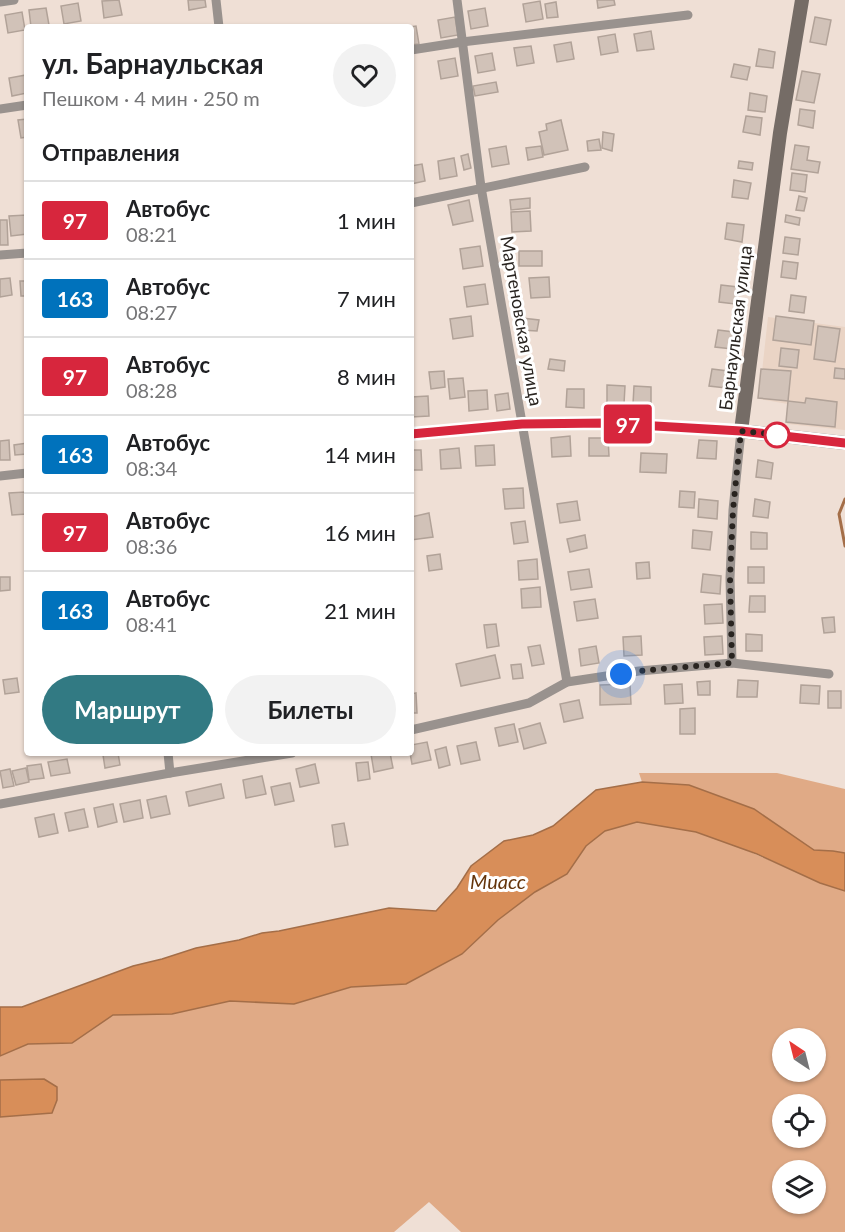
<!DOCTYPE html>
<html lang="ru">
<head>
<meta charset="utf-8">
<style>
  :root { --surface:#fff; --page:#f2f2f2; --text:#202124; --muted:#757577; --line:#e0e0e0; --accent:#327a83 }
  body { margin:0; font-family:Lato,sans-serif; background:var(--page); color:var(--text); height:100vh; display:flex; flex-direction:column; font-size:22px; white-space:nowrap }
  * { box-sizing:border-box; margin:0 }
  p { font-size:20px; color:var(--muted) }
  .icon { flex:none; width:33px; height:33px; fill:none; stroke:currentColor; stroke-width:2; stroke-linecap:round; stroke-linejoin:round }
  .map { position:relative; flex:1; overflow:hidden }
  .panel { position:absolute; left:24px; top:24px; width:390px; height:732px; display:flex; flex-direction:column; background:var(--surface); border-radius:6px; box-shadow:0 2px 4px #0004 }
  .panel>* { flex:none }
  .badge { padding:0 12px; border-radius:4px; font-size:21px; line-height:39px }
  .needle { width:39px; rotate:325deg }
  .controls { position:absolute; left:772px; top:1028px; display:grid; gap:12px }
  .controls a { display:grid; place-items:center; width:54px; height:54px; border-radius:50%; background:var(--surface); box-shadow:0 2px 4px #0004; font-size:30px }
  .you { position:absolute; width:30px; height:30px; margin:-15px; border:4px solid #fff; border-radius:50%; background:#1a73e8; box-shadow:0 0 0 9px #1a73e833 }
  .map>.badge { position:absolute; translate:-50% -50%; box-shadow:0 0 0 3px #fff }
  h2 { padding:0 18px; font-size:22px; line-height:54px }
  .round { display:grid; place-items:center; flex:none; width:63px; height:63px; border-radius:32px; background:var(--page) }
  .summary { display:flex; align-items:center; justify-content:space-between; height:102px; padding:0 18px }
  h1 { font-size:28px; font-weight:700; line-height:45px }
  .action { display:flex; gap:12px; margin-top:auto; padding:12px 18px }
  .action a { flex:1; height:69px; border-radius:36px; background:var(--accent); color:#fff; font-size:24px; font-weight:700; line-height:69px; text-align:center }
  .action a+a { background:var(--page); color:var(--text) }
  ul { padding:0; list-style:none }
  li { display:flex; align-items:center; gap:18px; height:78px; padding:0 18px; border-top:2px solid var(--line) }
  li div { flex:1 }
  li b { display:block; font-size:22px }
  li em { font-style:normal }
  li .badge { min-width:66px; font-weight:700; text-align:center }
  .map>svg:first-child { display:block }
  .built { fill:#ead4c5 }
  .green { fill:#e0aa86; fill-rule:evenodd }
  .water { fill:#d88e59; stroke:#a46e48; stroke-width:1.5 }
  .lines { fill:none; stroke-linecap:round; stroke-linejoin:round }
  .stream { stroke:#a46e48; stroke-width:3 }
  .building { fill:#d1c2b8; stroke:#b1a298; stroke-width:1.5 }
  .street { stroke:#99928e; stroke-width:9 }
  .secondary { stroke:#756c66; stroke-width:14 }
  .line-casing { stroke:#fff; stroke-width:14 }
  .line { stroke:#d7263d; stroke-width:9 }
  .walk { stroke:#292420; stroke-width:6; stroke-dasharray:0 10.8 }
  .stop-dot { fill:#fff; stroke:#d7263d; stroke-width:3 }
  .labels { text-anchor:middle; stroke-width:6; stroke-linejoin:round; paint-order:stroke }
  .street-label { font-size:18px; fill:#292420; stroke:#fff }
  .water-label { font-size:20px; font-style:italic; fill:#65350b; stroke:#fff }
</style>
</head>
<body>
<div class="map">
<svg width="845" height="1232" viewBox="0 0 845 1232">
  <rect width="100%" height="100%" fill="#efdfd5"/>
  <!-- built -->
  <path class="built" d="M768,317l77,10v103l-58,-6 1,-20 -29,-5z"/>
  <!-- green -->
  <g class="green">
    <path d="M639,773h138l68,16v64l-12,-2 -19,-1 -60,-41 -65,-24 -47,-3z"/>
    <path d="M637,822c20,3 41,5 60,10 51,16 98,42 148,59v341h-384l-32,-30 -35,30h-394v-115l52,-4 -8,-34 -44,1v-24l28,-12 44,-1 41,-28 59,-1 58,-13 64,3 57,-17 55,-3 56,-30 36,-34 37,-28 32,-18 19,-28 19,-15zM783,1038h33v33h-33zM783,1104h33v33h-33zM783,1170h33v33h-33z"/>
  </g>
  <!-- water -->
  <g class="water">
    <path d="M642,782l47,3 65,24 60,41 19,1 12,2v38l-25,-8 -63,-29 -61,-22 -59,-10 -32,9 -19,15 -19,28 -32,18 -37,28 -36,34 -56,30 -55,3 -57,17 -64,-3 -58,13 -59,1 -41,28 -44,1 -28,12v-49h22l111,-41 29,-7 34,-11 43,-8 23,-7 17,-2 110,-23 47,3 21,-23 14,-22 33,-25 29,-6 20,-9 43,-36z"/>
    <path d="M44,1079l13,8v13l-5,13 -52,4v-37z"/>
  </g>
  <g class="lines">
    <!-- stream -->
    <path class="stream" d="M845,499l-6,15 6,32"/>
  </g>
  <!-- building -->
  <g class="building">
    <path d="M119,0l3,15 -18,3 -2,-17z"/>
    <path d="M188,0h17l1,7 -17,3z"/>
    <path d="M597,0h17l1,5 -17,3z"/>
    <path d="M540,1l3,18 -17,3 -3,-18z"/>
    <path d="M556,2l2,15 -11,1 -2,-14z"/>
    <path d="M78,3l3,18 -17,3 -3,-18z"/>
    <path d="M46,8l3,17 -18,2 -2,-17z"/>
    <path d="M485,8l3,18 -17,3 -3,-18z"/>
    <path d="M22,12l3,18 -17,3 -3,-18z"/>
    <path d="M455,17l3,18 -17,3 -3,-18z"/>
    <path d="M815,17l16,3 -5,25 -16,-3z"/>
    <path d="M416,26l3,18 -8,1 -1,-18z"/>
    <path d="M651,31l3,18 -17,2 -3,-17z"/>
    <path d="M615,34l3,18 -17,3 -3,-18z"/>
    <path d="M571,42l3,17 -17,3 -3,-17z"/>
    <path d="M531,46l3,17 -17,3 -3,-18z"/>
    <path d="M759,49l16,3 -2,16 -17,-2z"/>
    <path d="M492,53l3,17 -17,3 -3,-17z"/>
    <path d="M455,58l3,18 -17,3 -3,-18z"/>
    <path d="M734,64l16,3 -3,13 -16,-3z"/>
    <path d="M802,71l18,3 -6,29 -18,-3z"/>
    <path d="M26,75l1,18 -15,3 -3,-18z"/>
    <path d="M496,82l2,10 -23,4 -2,-10z"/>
    <path d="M750,93l17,3 -2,16 -17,-2z"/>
    <path d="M800,109l15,2 -2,17 -15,-3z"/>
    <path d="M746,116l16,2 -2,17 -17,-3z"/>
    <path d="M27,119v18l-6,1 -3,-18z"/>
    <path d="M561,120l7,30 -24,5 -5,-23 8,-2 -1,-6z"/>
    <path d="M603,132l11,2 -2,17 -10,-3z"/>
    <path d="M599,139l2,11 -13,1 -1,-10z"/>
    <path d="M795,145l14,2 -2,13 13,2 -2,11 -27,-4z"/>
    <path d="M506,146l3,18 -17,3 -3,-18z"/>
    <path d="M541,146l2,11 -15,3 -2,-12z"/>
    <path d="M468,154l3,14 -7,2 -3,-14z"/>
    <path d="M454,158l3,18 -17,3 -2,-18z"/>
    <path d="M739,161l14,2 -1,7 -14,-2z"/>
    <path d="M422,164l3,17 -14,3v-18z"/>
    <path d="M792,173l15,2 -2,17 -15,-2z"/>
    <path d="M734,180l17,3 -3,16 -16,-2z"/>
    <path d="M799,196l8,2 -3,13 -8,-1z"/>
    <path d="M530,198v10l-19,2 -1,-10z"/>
    <path d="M469,200l4,21 -20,4 -5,-20z"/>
    <path d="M530,211l1,20 -19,1 -1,-20z"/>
    <path d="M27,215v19l-16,2 -2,-20z"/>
    <path d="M786,215l14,3 -1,7 -14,-3z"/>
    <path d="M0,220h7l1,25h-8z"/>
    <path d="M727,223l17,2 -2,17 -17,-3z"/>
    <path d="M785,237l15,2 -2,16 -15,-2z"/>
    <path d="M480,246l3,20 -20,3 -3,-20z"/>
    <rect x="519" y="251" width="23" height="15"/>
    <path d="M783,261l15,2 -2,16 -15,-2z"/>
    <path d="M549,277l1,20 -19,1 -2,-20z"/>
    <path d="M10,278l2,17 -12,2v-18z"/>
    <path d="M20,281h7v15h-6z"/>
    <path d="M485,284l3,20 -21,3 -3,-20z"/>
    <path d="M721,285l17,2 -3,17 -16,-2z"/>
    <path d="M791,295l15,2 -2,16 -15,-2z"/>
    <path d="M471,316l2,20 -20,3 -3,-20z"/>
    <path d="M776,316l38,5 -3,24 -38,-5z"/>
    <path d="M522,318l17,2 -2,11 -16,-1z"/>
    <path d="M818,326l22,3 -5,33 -21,-3z"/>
    <path d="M718,330l16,2 -2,17 -17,-2z"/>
    <path d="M781,348l18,2 -2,18 -18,-2z"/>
    <path d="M550,359l15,2 -1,10 -16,-2z"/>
    <path d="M835,368l10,1v10l-11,-1z"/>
    <path d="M712,369l16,2 -2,17 -17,-2z"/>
    <path d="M761,369l30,2 -3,30 -30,-3z"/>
    <path d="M444,371l1,16 -14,2 -2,-17z"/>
    <path d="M463,378l2,19 -15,2 -2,-20z"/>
    <path d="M607,385l18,1 -1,18 -17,-1z"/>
    <path d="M634,386l17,1v18l-18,-1z"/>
    <path d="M567,389h17v19l-18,-1z"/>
    <path d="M487,390l1,19 -19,2 -1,-20z"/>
    <path d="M508,393l2,16 -13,2 -2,-16z"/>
    <path d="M428,396l1,20 -18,1v-20z"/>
    <path d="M806,398l31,4 -2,25 -49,-5 2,-21 17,2z"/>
    <path d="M570,436l1,20 -19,1 -1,-19z"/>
    <path d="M589,438h19l1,18h-20z"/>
    <path d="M9,440l1,20h-10v-19z"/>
    <path d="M699,440l18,1 -1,18 -19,-1z"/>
    <path d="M27,443v11l-12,1 -1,-10z"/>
    <path d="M494,445l1,20 -19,1 -1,-20z"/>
    <path d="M459,448l2,20 -20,1 -1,-19z"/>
    <path d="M411,450h10l1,20h-11z"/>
    <path d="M641,453l26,1 -1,19 -26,-1z"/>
    <path d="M758,460l15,3 -2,16 -15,-2z"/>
    <path d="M523,488l1,20 -19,1 -2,-20z"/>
    <path d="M680,491l15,1 -1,16 -15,-1z"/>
    <path d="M26,492l1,22 -15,1 -3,-22z"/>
    <path d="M699,499l19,2 -1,18 -19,-2z"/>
    <path d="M755,499l15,3 -2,16 -15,-2z"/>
    <path d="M577,501l3,19 -20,3 -3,-19z"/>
    <path d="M429,513l4,24 -22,3v-23z"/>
    <path d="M525,521l3,21 -14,2 -3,-21z"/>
    <path d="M693,530l19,2 -2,18 -18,-2z"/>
    <path d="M751,532l16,1v16h-16z"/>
    <path d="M585,535l2,13 -17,4 -3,-13z"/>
    <path d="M440,554l2,15 -13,2 -2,-15z"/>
    <path d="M537,559l1,20 -19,1 -1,-19z"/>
    <path d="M649,562l1,16 -13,1 -1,-16z"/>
    <rect x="748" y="567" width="16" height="16"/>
    <path d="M589,569l3,18 -21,3 -3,-18z"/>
    <path d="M703,574l18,2 -1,18 -19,-2z"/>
    <path d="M0,577h10v13l-10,1z"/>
    <path d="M540,587l1,20 -19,1 -1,-19z"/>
    <path d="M750,596h15v16h-16z"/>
    <path d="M595,599l3,19 -21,3 -3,-19z"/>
    <path d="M722,604l1,19 -18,1 -1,-19z"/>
    <path d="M834,617l1,15 -11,1 -2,-15z"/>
    <path d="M496,624l3,22 -12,2 -3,-23z"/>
    <path d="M746,634l16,1v16h-16z"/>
    <path d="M641,636l1,19 -18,1 -1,-19z"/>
    <path d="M722,636l1,18 -18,1 -1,-18z"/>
    <path d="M540,645l4,19 -12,2 -4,-19z"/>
    <path d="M596,646l3,17 -18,3 -2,-17z"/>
    <path d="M495,655l5,23 -39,8 -5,-22z"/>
    <path d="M521,664l2,14 -10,1 -2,-14z"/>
    <path d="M17,678l2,14 -14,2 -2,-14z"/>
    <path d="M738,680l20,1 -1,16h-20z"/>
    <path d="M710,681v14h-12l-1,-13z"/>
    <path d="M630,684l1,20 -31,1v-20z"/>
    <path d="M682,684l1,19 -18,1 -1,-19z"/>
    <path d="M801,685l19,1 -1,18 -19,-1z"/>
    <rect x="828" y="691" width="13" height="17"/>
    <path d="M416,693l1,20h-6v-19z"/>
    <path d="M579,700l4,18 -19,4 -4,-18z"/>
    <path d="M695,708v26h-15v-25z"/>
    <path d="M540,723l6,20 -22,6 -5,-20z"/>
    <path d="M514,724l4,18 -19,4 -4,-18z"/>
    <path d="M427,742l4,18 -19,4 -2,-11h1v-8z"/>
    <path d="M476,742l4,18 -19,4 -4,-18z"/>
    <path d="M446,747l4,18 -11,3 -4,-18z"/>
    <path d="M118,753l2,12 -15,3 -2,-13z"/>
    <path d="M390,753l3,15 -19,4 -3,-18z"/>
    <path d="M67,759l3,14 -19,3 -3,-14z"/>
    <path d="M368,762l2,17 -12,2 -2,-18z"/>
    <path d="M41,764l3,14 -15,2 -2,-14z"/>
    <path d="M315,764l4,19 -19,4 -4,-18z"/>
    <path d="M26,768l3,14 -13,3 -4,-14z"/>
    <path d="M10,769l4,17 -11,2 -3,-17z"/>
    <path d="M262,776l4,18 -20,4 -3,-18z"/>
    <path d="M290,783l4,18 -19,4 -4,-18z"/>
    <path d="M221,784l3,14 -35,8 -3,-14z"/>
    <path d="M166,796l4,18 -19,4 -4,-18z"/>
    <path d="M140,800l3,18 -19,4 -4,-18z"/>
    <path d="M113,804l4,18 -19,5 -4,-19z"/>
    <path d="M84,809l4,18 -19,4 -4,-18z"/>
    <path d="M54,814l4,19 -19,4 -4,-19z"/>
    <path d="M344,823l4,22 -13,2 -3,-22z"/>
  </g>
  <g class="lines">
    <!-- street -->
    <g class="street">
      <path d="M216,0l3,27"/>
      <path d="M457,0l24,187 86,495"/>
      <path d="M0,2l14,-2"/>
      <path d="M411,50l51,-8 226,-27"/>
      <path d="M0,109l27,-4"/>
      <path d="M411,203l174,-36"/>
      <path d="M0,255l27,-2"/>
      <path d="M411,434l111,-10 82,-1 137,8 -8,79 -3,68 2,85"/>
      <path d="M0,476l27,-3"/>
      <path d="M411,730l118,-27 38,-21 72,-11 93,-8 97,11"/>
      <path d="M168,753l2,20"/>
      <path d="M0,804l170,-31 122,-20"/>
    </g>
    <!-- secondary -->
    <path class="secondary" d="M802,0l-22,133 -39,298 104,12"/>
  </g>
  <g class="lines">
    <defs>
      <path id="line" d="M411,434l111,-10 82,-1 137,8 104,12"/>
    </defs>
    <!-- line casing -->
    <use href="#line" class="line-casing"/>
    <!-- line -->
    <use href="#line" class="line"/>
    <!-- walk -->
    <path class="walk" d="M621,674l18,-3 93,-8 -2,-85 3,-68 8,-79 41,4h-5"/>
  </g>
  <!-- markers -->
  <circle class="stop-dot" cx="777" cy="435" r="12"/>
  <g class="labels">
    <!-- street labels -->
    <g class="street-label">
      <text transform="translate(521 321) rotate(80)" y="6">Мартеновская улица</text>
      <text transform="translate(736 328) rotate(-83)" y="6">Барнаульская улица</text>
    </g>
    <!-- water labels -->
    <g class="water-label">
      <text x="498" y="889">Миасс</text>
    </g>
  </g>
</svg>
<div class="controls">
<a><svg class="needle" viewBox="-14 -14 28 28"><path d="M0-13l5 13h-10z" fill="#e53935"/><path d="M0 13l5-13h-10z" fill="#757577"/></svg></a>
<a><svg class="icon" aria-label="locate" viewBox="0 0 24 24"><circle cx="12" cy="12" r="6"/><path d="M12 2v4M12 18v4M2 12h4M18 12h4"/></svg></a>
<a><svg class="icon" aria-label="layers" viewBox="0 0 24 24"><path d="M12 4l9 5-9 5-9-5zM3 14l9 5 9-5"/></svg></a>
</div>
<div class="you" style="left:621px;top:674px"></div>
<b class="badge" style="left:628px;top:424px;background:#d7263d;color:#fff">97</b>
<section class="panel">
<div class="summary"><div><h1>ул. Барнаульская</h1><p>Пешком · 4 мин · 250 m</p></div><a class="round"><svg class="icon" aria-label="heart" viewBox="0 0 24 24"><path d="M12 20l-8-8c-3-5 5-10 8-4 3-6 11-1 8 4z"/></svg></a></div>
<h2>Отправления</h2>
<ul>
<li><span class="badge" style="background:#d7263d;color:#fff">97</span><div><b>Автобус</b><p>08:21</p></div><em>1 мин</em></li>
<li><span class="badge" style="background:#0072bc;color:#fff">163</span><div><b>Автобус</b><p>08:27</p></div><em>7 мин</em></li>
<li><span class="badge" style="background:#d7263d;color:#fff">97</span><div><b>Автобус</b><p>08:28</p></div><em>8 мин</em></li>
<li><span class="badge" style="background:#0072bc;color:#fff">163</span><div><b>Автобус</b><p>08:34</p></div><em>14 мин</em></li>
<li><span class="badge" style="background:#d7263d;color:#fff">97</span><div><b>Автобус</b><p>08:36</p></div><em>16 мин</em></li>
<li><span class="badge" style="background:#0072bc;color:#fff">163</span><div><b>Автобус</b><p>08:41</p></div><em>21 мин</em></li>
</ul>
<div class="action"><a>Маршрут</a><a>Билеты</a></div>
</section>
</div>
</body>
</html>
